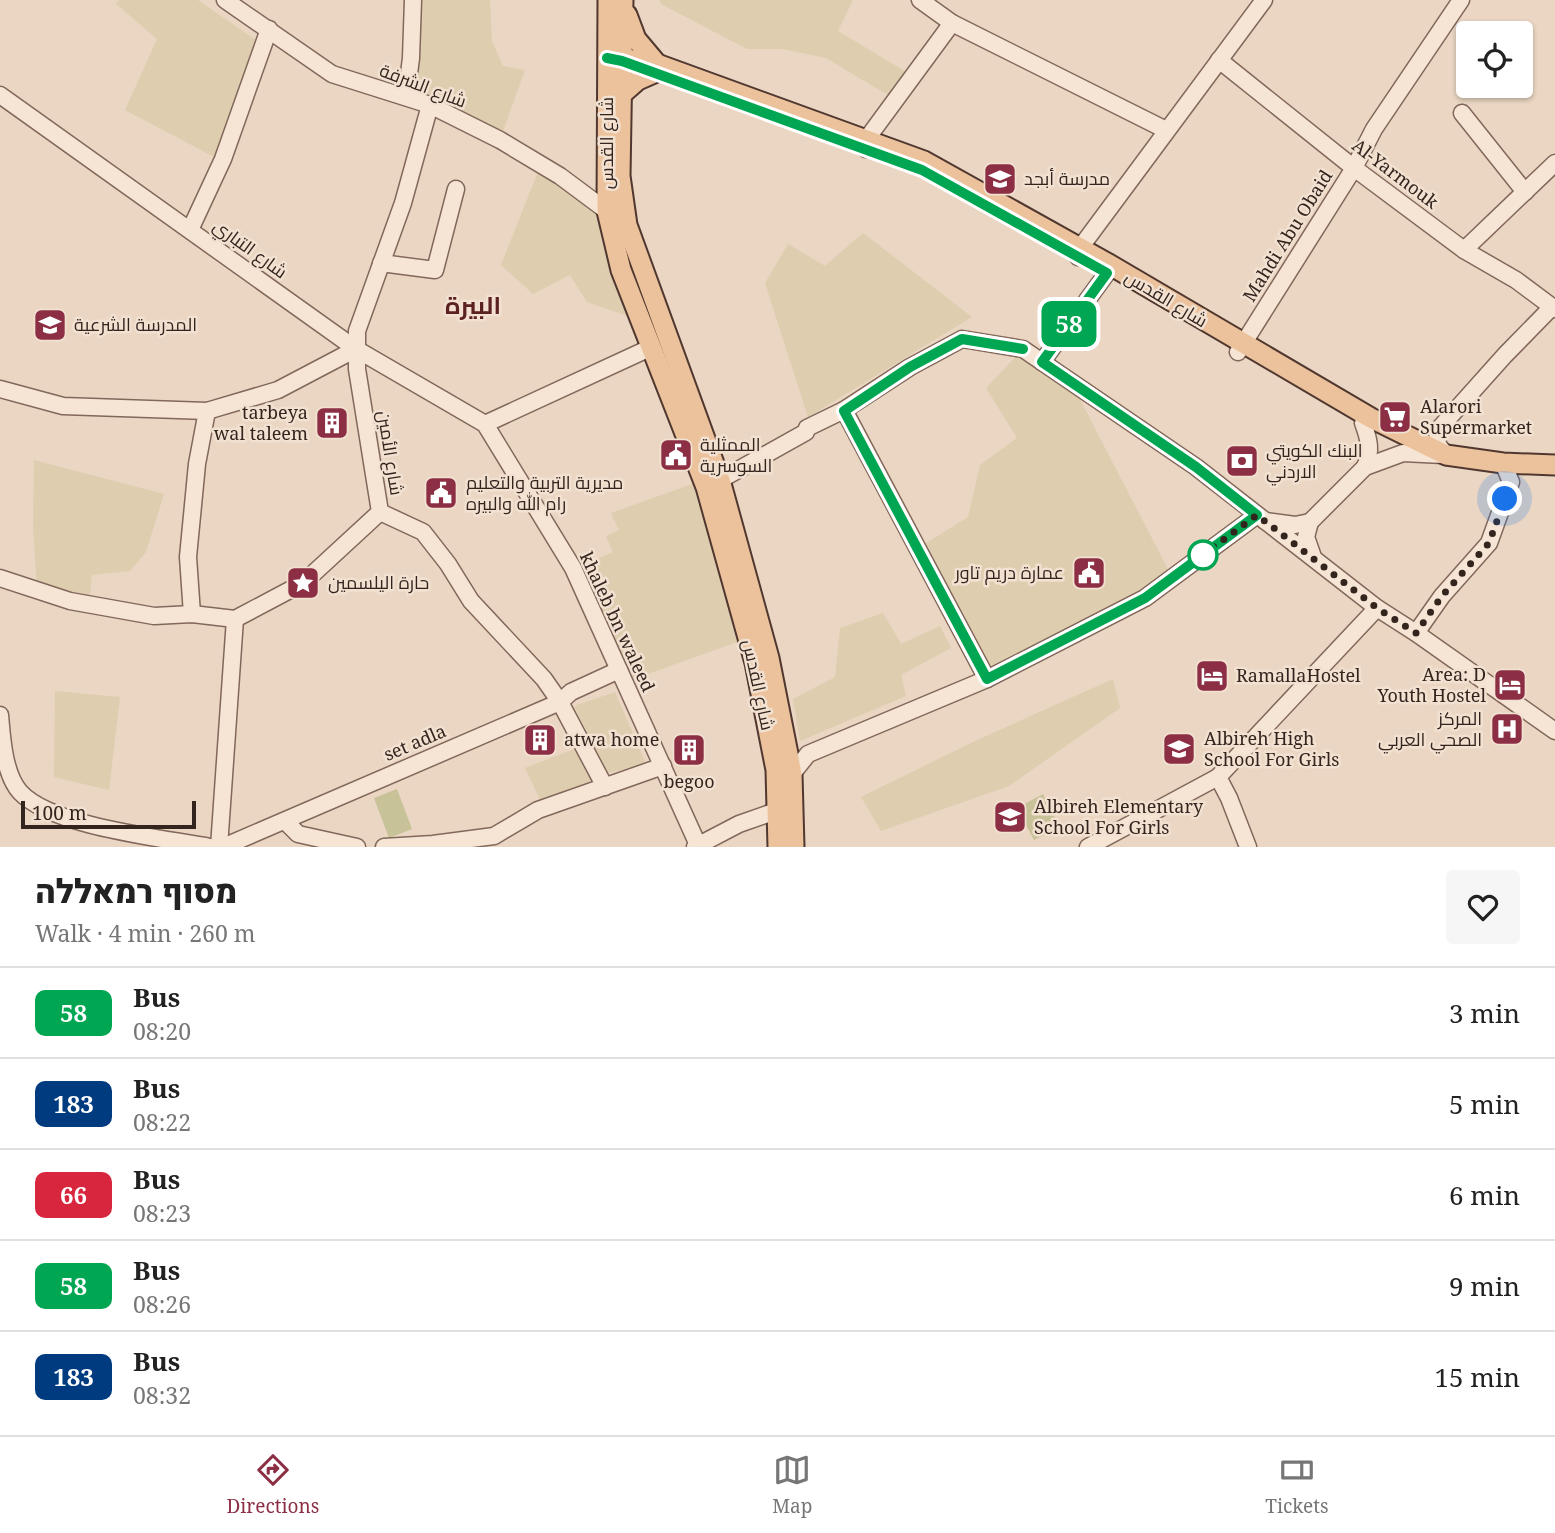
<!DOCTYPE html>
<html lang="en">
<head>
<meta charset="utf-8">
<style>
  :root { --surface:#fff; --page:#f6f6f6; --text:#222; --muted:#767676; --line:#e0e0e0; --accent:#8c2f44 }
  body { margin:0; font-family:"Noto Serif",Cairo,Heebo,serif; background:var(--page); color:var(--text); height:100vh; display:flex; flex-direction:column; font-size:26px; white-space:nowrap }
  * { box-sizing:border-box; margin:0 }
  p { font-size:23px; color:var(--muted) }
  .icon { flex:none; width:38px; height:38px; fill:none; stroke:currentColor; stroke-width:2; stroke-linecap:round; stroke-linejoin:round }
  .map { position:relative; height:847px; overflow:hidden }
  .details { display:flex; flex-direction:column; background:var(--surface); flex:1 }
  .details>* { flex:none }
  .badge { padding:0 14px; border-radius:10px; font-size:24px; line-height:46px }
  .tools { position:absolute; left:1456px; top:21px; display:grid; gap:14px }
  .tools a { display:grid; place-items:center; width:77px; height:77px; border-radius:7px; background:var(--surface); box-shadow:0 2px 5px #0004; font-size:35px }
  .scale { position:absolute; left:21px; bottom:18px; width:175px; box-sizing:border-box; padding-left:7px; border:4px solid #33241e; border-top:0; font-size:19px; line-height:24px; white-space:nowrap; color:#33241e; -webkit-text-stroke:5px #f2e1d1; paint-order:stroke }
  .you { position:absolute; width:35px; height:35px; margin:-18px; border:5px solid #fff; border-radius:50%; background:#1a73e8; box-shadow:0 0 0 10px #1a73e833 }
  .map>.badge { position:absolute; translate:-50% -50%; box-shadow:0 0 0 4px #fff }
  .round { display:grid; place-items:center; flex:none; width:74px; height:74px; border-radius:7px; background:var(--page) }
  .summary { display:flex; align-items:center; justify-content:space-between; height:119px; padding:0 35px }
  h1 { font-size:33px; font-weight:800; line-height:52px }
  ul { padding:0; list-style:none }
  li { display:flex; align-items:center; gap:21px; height:91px; padding:0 35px; border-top:2px solid var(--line) }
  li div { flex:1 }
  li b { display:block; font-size:26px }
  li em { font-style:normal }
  li .badge { min-width:77px; font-weight:700; text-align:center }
  .tab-bar { display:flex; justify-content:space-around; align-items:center; height:98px; border-top:2px solid var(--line); background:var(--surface); font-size:19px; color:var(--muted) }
  .tab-bar a { display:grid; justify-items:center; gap:4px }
  .tab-bar .selected { color:var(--accent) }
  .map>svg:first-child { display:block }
  .farmland { fill:#dfcdb0 }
  .green { fill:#c7c297 }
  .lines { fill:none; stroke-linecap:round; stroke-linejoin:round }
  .minor-casing { stroke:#82675b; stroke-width:19 }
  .major-casing { stroke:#50372f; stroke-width:23 }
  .minor { stroke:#f6e5d4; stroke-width:16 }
  .major { stroke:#ebc29c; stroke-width:19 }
  .line-casing { stroke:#fff; stroke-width:16 }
  .line { stroke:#00a651; stroke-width:10 }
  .walk { stroke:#33241e; stroke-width:7; stroke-dasharray:0 12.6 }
  .stop-dot { fill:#fff; stroke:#00a651; stroke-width:3.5 }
  .labels { text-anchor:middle; stroke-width:5; stroke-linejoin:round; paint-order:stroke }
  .street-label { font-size:18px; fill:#33241e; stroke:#f2e1d1 }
  .poi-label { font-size:18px; fill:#33241e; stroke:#f2e1d1; text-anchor:start }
  .district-label { font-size:24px; font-weight:bold; fill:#5c2121; stroke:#f2e1d1 }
</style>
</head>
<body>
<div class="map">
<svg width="1555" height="847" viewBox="0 0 1555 847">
  <rect width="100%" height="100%" fill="#ead6c2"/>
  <!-- farmland -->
  <g class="farmland">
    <path d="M119,0h79l65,45 -47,113 -91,-48 32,-71 -41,-35z"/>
    <path d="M411,0h79l2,41 11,25 22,4 -25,70 -94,-43z"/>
    <path d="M659,0h194l-15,31 75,45 -22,21 -65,-39 -44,-9h-35l-86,-45z"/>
    <path d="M541,164l66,47 35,110 -55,-19 -17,-27 -37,19 -32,-29z"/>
    <path d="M863,233l109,84 -164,100 -43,-134 23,-39 37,22z"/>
    <path d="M1021,351l52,35 98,189 -184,103 -67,-131 48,-30 12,-52 37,-27 -31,-50z"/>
    <path d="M34,460l130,34 -18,58 -16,19 -38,4 -3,28 -52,-13 -4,-65z"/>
    <path d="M695,483l56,154 -117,42 -54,-108 16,-3 -2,-8 19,-8 -7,-16 13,-6 -8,-17z"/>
    <path d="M883,613l18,31 39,-18 11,22 -50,27 5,21 -106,45 -7,-42 42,-22 5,-49z"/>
    <path d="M1113,679l7,29 -111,78 -128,45 -20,-34 114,-56z"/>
    <path d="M55,691l65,6 -11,93 -55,-13z"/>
    <path d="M615,692l31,72 -38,9 -34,-67z"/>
    <path d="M574,749l20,29 -19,15 -34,9 -16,-34z"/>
  </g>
  <!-- green -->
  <g class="green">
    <path d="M397,789l15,40 -23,9 -15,-40z"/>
    <path d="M1043,794l17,33 -26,13 -17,-32z"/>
  </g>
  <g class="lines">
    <defs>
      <g id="minor">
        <path d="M225,0l107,74 98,31 70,35 60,36 47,35"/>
        <path d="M920,0l32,23 214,107"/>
        <path d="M1219,60l135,108 110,82 52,30 39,29"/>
        <path d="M0,95l356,254 129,75 88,144 125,277"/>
        <path d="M406,97l5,-39 2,-58"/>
        <path d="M1462,113l63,79"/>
        <path d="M866,149v-9l86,-117"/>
        <path d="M190,230l33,-71 46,-130"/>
        <path d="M1464,250l91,-87"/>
        <path d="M1078,257l2,-9 184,-248"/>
        <path d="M381,263l54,7 21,-81"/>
        <path d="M1238,352l116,-184 20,-39 87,-129"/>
        <path d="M1042,362l65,-89v-10"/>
        <path d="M0,389l63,17 144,5 71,-21 78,-41"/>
        <path d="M844,410l143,269"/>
        <path d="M1363,423c6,16 9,28 2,44"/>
        <path d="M485,424l167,-77"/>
        <path d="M1446,455l-8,-10 -1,-14 68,-76 47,-48"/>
        <path d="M720,480l86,-48 1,-4 37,-18 66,-43 52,-28 61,10 173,118 181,141 39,25 139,98"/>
        <path d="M380,512l43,20 25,32 23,37 73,78 16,23 45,85"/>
        <path d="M1265,521l30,4 15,-3"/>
        <path d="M1313,557l-7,-20 4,-15 55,-55 38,-14 40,2"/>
        <path d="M0,578l70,23 84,15 38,-2 43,5 68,-36 77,-71 -23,-143v-38l46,-128 27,-98"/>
        <path d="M192,614l-4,-57 9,-93 10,-53"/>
        <path d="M1416,633l26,-37 47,-53 22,-61 -8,-19"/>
        <path d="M0,715c2,23 4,59 20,77 32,35 143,46 190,55"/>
        <path d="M792,774l16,-20 179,-75 158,-81 112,-83"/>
        <path d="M285,821l13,13 59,13"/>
        <path d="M219,847l16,-228"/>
        <path d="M223,847l337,-145 11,-10 48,-22"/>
        <path d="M384,847l49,-3 61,-8 44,-26 125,-44"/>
        <path d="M695,847l44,-23 37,-13"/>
        <path d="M1088,847l130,-70"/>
        <path d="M1248,847l-19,-49 -11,-21 159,-169"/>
      </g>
      <g id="major">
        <path d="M608,0l-1,211 14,59 85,217 49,176 21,107 2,77"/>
        <path d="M623,0l-3,176 7,49 93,255 49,178 23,116 2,73"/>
        <path d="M627,15l9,24 21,25"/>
        <path d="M622,61l4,-2 31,5 267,97 183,102 264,155 75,37 57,8 52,2"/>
        <path d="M621,95l17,-15 16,-7"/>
      </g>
    </defs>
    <!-- minor casing -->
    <use href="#minor" class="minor-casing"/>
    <!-- major casing -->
    <use href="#major" class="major-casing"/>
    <!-- minor -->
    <use href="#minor" class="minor"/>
    <!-- major -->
    <use href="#major" class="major"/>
  </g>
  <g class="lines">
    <defs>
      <path id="line" d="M607,58l15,3 300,109 185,103 -65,89 154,105 61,48 -112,83 -158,81 -143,-268 66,-44 52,-28 61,10"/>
    </defs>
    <!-- line casing -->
    <use href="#line" class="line-casing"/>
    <!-- line -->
    <use href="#line" class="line"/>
    <!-- walk -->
    <path class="walk" d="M1203,555l-10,7 64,-47 120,93 39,25 26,-37 47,-53 16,-44"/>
  </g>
  <!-- icons -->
  <defs>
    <symbol id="school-square" viewBox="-11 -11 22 22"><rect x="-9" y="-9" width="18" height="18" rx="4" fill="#8c2f44" stroke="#f2e1d1"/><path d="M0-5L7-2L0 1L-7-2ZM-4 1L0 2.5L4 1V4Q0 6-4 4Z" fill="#fff"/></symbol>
    <symbol id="supermarket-square" viewBox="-11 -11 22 22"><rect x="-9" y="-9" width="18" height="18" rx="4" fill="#8c2f44" stroke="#f2e1d1"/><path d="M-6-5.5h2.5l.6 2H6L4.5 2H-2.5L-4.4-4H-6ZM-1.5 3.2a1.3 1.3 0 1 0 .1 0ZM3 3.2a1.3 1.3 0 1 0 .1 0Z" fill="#fff"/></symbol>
    <symbol id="building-square" viewBox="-11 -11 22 22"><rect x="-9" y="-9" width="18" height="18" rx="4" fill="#8c2f44" stroke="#f2e1d1"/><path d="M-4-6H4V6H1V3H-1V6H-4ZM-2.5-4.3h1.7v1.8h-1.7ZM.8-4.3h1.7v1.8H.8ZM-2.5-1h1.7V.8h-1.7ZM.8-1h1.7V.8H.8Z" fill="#fff"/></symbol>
    <symbol id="civic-square" viewBox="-11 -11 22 22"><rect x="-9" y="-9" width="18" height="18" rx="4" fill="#8c2f44" stroke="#f2e1d1"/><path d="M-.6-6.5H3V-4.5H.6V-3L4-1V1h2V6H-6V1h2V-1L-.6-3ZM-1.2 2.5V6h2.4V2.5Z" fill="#fff"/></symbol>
    <symbol id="bank-square" viewBox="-11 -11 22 22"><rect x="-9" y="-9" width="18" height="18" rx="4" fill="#8c2f44" stroke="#f2e1d1"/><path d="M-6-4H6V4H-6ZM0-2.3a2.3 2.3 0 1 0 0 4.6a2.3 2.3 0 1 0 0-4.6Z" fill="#fff"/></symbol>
    <symbol id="sight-square" viewBox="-11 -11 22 22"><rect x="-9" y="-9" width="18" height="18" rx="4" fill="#8c2f44" stroke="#f2e1d1"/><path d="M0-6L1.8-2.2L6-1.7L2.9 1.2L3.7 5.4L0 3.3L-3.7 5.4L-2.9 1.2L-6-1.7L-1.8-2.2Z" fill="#fff"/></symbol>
    <symbol id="hotel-square" viewBox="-11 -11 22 22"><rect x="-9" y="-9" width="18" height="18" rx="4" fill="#8c2f44" stroke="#f2e1d1"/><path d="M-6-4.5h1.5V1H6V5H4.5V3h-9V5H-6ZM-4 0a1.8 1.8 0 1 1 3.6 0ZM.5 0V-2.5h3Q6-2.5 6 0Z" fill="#fff"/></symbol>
    <symbol id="hospital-square" viewBox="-11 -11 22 22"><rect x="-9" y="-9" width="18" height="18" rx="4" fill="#8c2f44" stroke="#f2e1d1"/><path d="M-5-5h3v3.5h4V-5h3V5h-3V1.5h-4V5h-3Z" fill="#fff"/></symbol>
  </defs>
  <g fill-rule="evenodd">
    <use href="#school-square" x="981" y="160" width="38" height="38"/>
    <use href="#school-square" x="31" y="306" width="38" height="38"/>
    <use href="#supermarket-square" x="1376" y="398" width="38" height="38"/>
    <use href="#building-square" x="313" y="404" width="38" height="38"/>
    <use href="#civic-square" x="657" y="436" width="38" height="38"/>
    <use href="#bank-square" x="1223" y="442" width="38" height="38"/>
    <use href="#civic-square" x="422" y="474" width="38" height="38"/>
    <use href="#civic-square" x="1070" y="554" width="38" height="38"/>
    <use href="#sight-square" x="284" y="564" width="38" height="38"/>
    <use href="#hotel-square" x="1193" y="657" width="38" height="38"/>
    <use href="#hotel-square" x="1491" y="666" width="38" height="38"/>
    <use href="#hospital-square" x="1488" y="710" width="38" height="38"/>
    <use href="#building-square" x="521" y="721" width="38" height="38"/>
    <use href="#school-square" x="1160" y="730" width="38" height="38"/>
    <use href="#building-square" x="670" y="731" width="38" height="38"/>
    <use href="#school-square" x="991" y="798" width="38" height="38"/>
  </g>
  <!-- markers -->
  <circle class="stop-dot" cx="1203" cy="555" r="14"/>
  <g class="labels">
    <!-- street labels -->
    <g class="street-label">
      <text transform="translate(423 86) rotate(21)" y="6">شارع الشرفة</text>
      <text transform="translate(607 143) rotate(-90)" y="6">شارع القدس</text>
      <text transform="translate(1395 174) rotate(37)" y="6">Al-Yarmouk</text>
      <text transform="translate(1288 236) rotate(-58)" y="6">Mahdi Abu Obaid</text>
      <text transform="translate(250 249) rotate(36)" y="6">شارع التباري</text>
      <text transform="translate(1166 299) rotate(31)" y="6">شارع القدس</text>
      <text transform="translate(390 453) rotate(81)" y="6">شارع الأمين</text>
      <text transform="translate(617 622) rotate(65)" y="6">khaleb bn waleed</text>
      <text transform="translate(758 685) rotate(78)" y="6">شارع القدس</text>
      <text transform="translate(415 743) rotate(-23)" y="6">set adla</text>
    </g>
    <!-- poi labels -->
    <g class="poi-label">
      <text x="1024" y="185">مدرسة أبجد</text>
      <text x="74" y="331">المدرسة الشرعية</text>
      <text x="1420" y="413">Alarori<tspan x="1420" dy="21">Supermarket</tspan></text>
      <text x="308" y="419" text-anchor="end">tarbeya<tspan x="308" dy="21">wal taleem</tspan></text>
      <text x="700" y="451">الممثلية<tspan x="700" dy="21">السوسرية</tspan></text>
      <text x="1266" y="457">البنك الكويتي<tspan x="1266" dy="21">الاردني</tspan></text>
      <text x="466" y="489">مديرية التربية والتعليم<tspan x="466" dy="21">رام الله والبيره</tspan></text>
      <text x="1064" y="579" text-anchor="end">عمارة دريم تاور</text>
      <text x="328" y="589">حارة اليلسمين</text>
      <text x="1486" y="681" text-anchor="end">Area: D<tspan x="1486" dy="21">Youth Hostel</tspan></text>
      <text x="1236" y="682">RamallaHostel</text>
      <text x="1482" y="725" text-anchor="end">المركز<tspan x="1482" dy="21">الصحي العربي</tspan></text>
      <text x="1204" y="745">Albireh High<tspan x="1204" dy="21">School For Girls</tspan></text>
      <text x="564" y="746">atwa home</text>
      <text x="689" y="788" text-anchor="middle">begoo</text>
      <text x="1034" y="813">Albireh Elementary<tspan x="1034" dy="21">School For Girls</tspan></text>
    </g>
    <!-- district labels -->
    <g class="district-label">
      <text x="473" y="314">البيرة</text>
    </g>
  </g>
</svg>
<div class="tools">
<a><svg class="icon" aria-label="locate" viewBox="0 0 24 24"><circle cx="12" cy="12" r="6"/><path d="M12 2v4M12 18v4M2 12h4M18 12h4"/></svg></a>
</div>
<div class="scale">100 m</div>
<div class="you" style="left:1505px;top:499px"></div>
<b class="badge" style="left:1069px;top:324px;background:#00a651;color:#fff">58</b>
</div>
<section class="details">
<div class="summary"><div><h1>מסוף רמאללה</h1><p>Walk · 4 min · 260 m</p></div><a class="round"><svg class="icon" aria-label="heart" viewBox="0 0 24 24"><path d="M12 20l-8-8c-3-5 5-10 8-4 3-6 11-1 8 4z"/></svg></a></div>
<ul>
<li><span class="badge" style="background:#00a651;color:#fff">58</span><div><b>Bus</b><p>08:20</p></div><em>3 min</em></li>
<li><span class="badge" style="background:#003b80;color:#fff">183</span><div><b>Bus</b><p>08:22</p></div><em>5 min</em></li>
<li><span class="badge" style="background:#d7263d;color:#fff">66</span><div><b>Bus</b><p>08:23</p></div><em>6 min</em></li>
<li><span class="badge" style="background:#00a651;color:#fff">58</span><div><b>Bus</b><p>08:26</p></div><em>9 min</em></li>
<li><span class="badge" style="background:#003b80;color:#fff">183</span><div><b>Bus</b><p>08:32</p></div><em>15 min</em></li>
</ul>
</section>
<nav class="tab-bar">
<a class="selected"><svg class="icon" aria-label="directions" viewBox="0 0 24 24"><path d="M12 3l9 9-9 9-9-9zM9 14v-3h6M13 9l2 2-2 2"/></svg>Directions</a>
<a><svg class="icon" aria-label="map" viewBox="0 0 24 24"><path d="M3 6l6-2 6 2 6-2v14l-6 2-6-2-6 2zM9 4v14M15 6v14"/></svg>Map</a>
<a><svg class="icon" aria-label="tickets" viewBox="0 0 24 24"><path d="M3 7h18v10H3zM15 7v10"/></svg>Tickets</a>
</nav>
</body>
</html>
